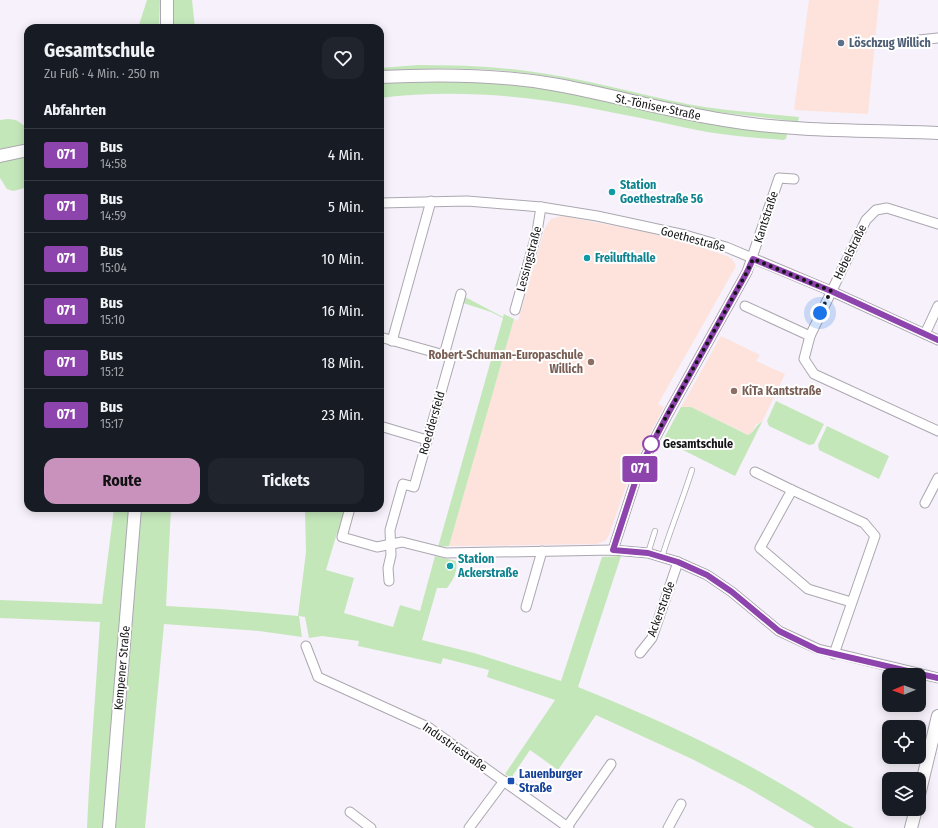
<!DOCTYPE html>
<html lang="de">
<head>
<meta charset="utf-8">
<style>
  :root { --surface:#171b24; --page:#20242c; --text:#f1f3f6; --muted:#9ea1a6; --line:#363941; --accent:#c892bc }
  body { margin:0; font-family:"Fira Sans Condensed",sans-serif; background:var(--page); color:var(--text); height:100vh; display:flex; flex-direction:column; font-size:15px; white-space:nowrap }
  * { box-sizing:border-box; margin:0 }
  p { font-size:13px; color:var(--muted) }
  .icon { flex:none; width:22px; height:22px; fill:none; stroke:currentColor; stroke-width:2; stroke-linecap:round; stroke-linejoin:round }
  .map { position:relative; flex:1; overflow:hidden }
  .details { position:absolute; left:24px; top:24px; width:360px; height:488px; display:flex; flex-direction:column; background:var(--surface); border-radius:12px; box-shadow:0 2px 10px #0003 }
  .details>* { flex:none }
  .badge { padding:0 8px; border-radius:3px; font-size:14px; line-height:26px }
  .needle { width:26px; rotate:269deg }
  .tools { position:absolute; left:882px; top:668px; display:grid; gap:8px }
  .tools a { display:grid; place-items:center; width:44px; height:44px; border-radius:8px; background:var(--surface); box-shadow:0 2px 10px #0003; font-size:20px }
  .you { position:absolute; width:20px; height:20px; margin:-10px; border:3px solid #fff; border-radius:50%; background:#1a73e8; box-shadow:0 0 0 6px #1a73e833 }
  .map>.badge { position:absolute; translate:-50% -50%; box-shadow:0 0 0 2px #fff }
  h2 { padding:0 20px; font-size:15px; line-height:36px }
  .round { display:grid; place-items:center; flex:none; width:42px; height:42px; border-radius:12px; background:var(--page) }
  .headline { display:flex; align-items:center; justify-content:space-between; height:68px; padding:0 20px }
  h1 { font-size:19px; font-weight:700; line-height:30px }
  .action { display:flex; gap:8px; margin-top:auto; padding:8px 20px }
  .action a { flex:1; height:46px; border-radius:12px; background:var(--accent); color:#111; font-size:16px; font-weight:700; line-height:46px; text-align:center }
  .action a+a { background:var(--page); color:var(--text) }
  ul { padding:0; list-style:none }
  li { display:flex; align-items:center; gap:12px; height:52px; padding:0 20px; border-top:1px solid var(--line) }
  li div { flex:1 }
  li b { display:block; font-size:15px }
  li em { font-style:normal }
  li .badge { min-width:44px; font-weight:700; text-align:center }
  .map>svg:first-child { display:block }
  .commercial { fill:#fde3dc }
  .green { fill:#c4e7ba }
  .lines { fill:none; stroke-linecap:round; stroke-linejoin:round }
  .lane-casing { stroke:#aca7b0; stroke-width:6 }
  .street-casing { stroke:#aca7b0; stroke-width:11 }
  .secondary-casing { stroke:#aca7b0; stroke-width:14 }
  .lane { stroke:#fff; stroke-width:4.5 }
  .street { stroke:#fff; stroke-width:9 }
  .secondary { stroke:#fff; stroke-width:12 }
  .line-casing { stroke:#fff; stroke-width:9 }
  .line { stroke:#8e44ad; stroke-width:6 }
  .walk { stroke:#151417; stroke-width:4; stroke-dasharray:0 7.2 }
  .service-dot { fill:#5c6f8a; stroke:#fff; stroke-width:1.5 }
  .culture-dot { fill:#0f9aa8; stroke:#fff; stroke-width:1.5 }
  .education-dot { fill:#8d6e63; stroke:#fff; stroke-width:1.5 }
  .stop-dot { fill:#fff; stroke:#8e44ad; stroke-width:2 }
  .transit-dot { fill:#1a4fb4; stroke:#fff; stroke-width:1.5 }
  .labels { text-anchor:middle; stroke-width:4; stroke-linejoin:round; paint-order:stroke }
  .service-label { font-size:12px; font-weight:bold; fill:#4e5e75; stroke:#fff; text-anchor:start }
  .street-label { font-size:12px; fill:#151417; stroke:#fff }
  .culture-label { font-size:12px; font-weight:bold; fill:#0d838f; stroke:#fff; text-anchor:start }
  .education-label { font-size:12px; font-weight:bold; fill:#785e54; stroke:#fff; text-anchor:end }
  .stop-label { font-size:12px; font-weight:bold; fill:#151417; stroke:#fff; text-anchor:start }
  .transit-label { font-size:12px; font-weight:bold; fill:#164399; stroke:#fff; text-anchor:start }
</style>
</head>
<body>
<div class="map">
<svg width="938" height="828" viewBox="0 0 938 828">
  <rect width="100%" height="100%" fill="#f6f1fa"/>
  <!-- commercial -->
  <g class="commercial">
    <path d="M809,0h70l-11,114 -74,-4z"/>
    <path d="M562,216l84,16 48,13 33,11 5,3 4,7 -78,138 6,3 -31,59 -24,69 -4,6 -8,3 -148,2 65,-227 4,2 27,-93 6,-9z"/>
    <path d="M721,336l39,19 -4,6 29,13 -23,48 -6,2 -4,9 -3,2 -58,-28h-10z"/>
  </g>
  <!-- green -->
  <g class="green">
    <path d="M147,0h13l-1,28h-21z"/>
    <path d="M174,0h18l3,28h-21z"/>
    <path d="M418,65c37,0 73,1 109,6 54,7 107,22 160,33 37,7 75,9 112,13l-1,5c-41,-6 -82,-9 -123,-16 -37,-8 -74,-19 -111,-27 -61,-12 -123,-12 -184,-8v-3z"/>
    <path d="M422,78l107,6 259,46 -2,9 -3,1c-26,-2 -51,-4 -76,-8 -60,-12 -121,-27 -182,-34 -48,-5 -97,-6 -145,0v-16z"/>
    <path d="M8,119l8,1 12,8v16l-28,5v-29z"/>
    <path d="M28,156v31l-15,4 -6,-2 -7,-11v-17z"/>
    <path d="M465,297l38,20 1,-3 10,5 -65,227 -11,1 65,-229 -12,-6 -28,-9z"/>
    <path d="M776,401l48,23 -10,20 -5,1 -40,-19 -2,-5z"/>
    <path d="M681,407h10l57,28c7,-3 7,-10 14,-13l-27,54 -72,-36z"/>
    <path d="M827,426l62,30 -10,23 -60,-29 -1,-5z"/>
    <path d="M114,508h16l-26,320h-17c3,-69 9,-137 13,-206l-100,-4v-18l102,4z"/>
    <path d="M140,508h31l-5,98 53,3 79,7 8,-64 -1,-44h43l-8,25h-3l-11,37 28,8 -10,35 49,14 7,-22 20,6 15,-55 21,5c2,10 -3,20 -9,27h-10l-15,52 52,13 87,28 41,-124 19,-1 -43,131c92,37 180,78 262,134l14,7h-39l-69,-41 -54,-28 -96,-44 -38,55 -28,-20 -17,25 1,6 -9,-7 50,-74 -68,-23 2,-7 -46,-12 -2,6 -83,-18 1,-5 -37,-5 -13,2 -4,-21 -6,-1 3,21 -43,-6 -95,-7 -19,204h-31z"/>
  </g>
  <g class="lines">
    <defs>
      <g id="lane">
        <path d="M648,553l7,-22"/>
        <path d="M662,557c9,-30 21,-58 30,-87"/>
      </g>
      <g id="street">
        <path d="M919,40l19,-2"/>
        <path d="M380,203l87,-2 74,6 56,9 88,19 41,12 105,44 107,49"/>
        <path d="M938,224l-51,-16 -11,2 -10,10 -56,116 -6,23 10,15 124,57"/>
        <path d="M745,306l65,30"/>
        <path d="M515,310l22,-78 4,-25"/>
        <path d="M925,334l13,-28"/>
        <path d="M380,337l64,18"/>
        <path d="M392,341l39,-140"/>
        <path d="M380,426l47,14"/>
        <path d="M755,472l37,18"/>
        <path d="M925,503l13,-25"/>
        <path d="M350,508l-8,29 35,10 25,-5 44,11 167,-3 35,3 30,9 29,13 25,17 47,39 39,18 120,29"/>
        <path d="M613,550l27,-83 29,-55 78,-140 32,-94 15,1"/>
        <path d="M389,581l-1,-13 3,-13 -1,-25 13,-46 11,3 37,-130 -7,-2 17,-61"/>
        <path d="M526,607l16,-56"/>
        <path d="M306,646l12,31 110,50 141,101"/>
        <path d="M640,653l12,-15 26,-76"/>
        <path d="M834,654l41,-118 -11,-13 -72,-33 -32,58 48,41 43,13"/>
        <path d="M350,812l21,16"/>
        <path d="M567,827l44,-63"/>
        <path d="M469,828l35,-47"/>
        <path d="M668,828l13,-24"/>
      </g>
      <g id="secondary">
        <path d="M167,28v-28"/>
        <path d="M380,77c57,-3 115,-3 172,7 58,10 114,27 172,36 70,12 143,10 214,13"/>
        <path d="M0,156l28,-6"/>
        <path d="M919,795l19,-79"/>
        <path d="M109,828l26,-320"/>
        <path d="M911,828l5,-19"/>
      </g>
    </defs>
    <!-- lane casing -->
    <use href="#lane" class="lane-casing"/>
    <!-- street casing -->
    <use href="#street" class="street-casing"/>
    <!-- secondary casing -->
    <use href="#secondary" class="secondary-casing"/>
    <!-- lane -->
    <use href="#lane" class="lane"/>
    <!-- street -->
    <use href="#street" class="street"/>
    <!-- secondary -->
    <use href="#secondary" class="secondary"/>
  </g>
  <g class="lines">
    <defs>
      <path id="line" d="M938,340l-107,-49 -78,-32 -6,13 -78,140 -29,55 -27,83 35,3 30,9 29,13 25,17 47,39 39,19 120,28"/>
    </defs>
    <!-- line casing -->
    <use href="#line" class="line-casing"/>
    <!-- line -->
    <use href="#line" class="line"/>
    <!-- walk -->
    <path class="walk" d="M651,444l96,-172 6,-13 78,32 -11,22"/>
  </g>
  <!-- markers -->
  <circle class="service-dot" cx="841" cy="43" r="4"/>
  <g class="culture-dot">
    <circle cx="612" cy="192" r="4"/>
    <circle cx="587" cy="258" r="4"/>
    <circle cx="450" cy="566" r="4"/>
  </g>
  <g class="education-dot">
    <circle cx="591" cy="362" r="4"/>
    <circle cx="734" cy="391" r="4"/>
  </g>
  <circle class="stop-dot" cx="651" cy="444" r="8"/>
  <rect class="transit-dot" x="507" y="777" width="8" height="8" rx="2"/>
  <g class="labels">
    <!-- service labels -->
    <g class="service-label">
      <text x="849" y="47">Löschzug Willich</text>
    </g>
    <!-- street labels -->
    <g class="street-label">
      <text transform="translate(658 107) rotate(12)" y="4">St.-Töniser-Straße</text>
      <text transform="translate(766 217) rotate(-72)" y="4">Kantstraße</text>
      <text transform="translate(693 239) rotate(15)" y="4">Goethestraße</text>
      <text transform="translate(850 252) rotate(-64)" y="4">Hebelstraße</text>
      <text transform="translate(529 259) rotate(-75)" y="4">Lessingstraße</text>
      <text transform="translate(432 423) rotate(-74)" y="4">Roeddersfeld</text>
      <text transform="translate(661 609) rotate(-70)" y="4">Ackerstraße</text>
      <text transform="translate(122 668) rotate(-85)" y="4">Kempener Straße</text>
      <text transform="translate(455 747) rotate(35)" y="4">Industriestraße</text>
    </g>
    <!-- culture labels -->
    <g class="culture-label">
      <text x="620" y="189">Station<tspan x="620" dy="14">Goethestraße 56</tspan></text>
      <text x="595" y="262">Freilufthalle</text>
      <text x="458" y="563">Station<tspan x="458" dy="14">Ackerstraße</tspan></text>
    </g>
    <!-- education labels -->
    <g class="education-label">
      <text x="583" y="359">Robert-Schuman-Europaschule<tspan x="583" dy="14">Willich</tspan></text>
      <text x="742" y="395" text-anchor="start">KiTa Kantstraße</text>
    </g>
    <!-- stop labels -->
    <g class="stop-label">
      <text x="663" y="448">Gesamtschule</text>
    </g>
    <!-- transit labels -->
    <g class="transit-label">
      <text x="519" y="778">Lauenburger<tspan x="519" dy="14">Straße</tspan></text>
    </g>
  </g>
</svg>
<div class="tools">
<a><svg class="needle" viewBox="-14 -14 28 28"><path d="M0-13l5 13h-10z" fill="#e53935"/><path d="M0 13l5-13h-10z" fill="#9ea1a6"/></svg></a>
<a><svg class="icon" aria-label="locate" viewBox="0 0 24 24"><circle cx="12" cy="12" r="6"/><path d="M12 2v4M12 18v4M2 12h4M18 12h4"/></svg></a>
<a><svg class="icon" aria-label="layers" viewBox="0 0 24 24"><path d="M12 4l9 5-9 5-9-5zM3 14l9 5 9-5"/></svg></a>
</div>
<div class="you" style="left:820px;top:313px"></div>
<b class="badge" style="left:640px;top:469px;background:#8e44ad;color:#fff">071</b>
<section class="details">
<div class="headline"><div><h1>Gesamtschule</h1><p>Zu Fuß · 4 Min. · 250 m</p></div><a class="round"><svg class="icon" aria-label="heart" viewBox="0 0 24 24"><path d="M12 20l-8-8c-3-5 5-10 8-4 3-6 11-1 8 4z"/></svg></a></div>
<h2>Abfahrten</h2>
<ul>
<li><span class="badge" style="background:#8e44ad;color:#fff">071</span><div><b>Bus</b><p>14:58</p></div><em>4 Min.</em></li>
<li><span class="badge" style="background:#8e44ad;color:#fff">071</span><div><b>Bus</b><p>14:59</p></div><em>5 Min.</em></li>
<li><span class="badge" style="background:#8e44ad;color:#fff">071</span><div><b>Bus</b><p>15:04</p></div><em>10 Min.</em></li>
<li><span class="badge" style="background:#8e44ad;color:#fff">071</span><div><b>Bus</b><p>15:10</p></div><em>16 Min.</em></li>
<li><span class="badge" style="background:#8e44ad;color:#fff">071</span><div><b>Bus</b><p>15:12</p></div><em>18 Min.</em></li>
<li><span class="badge" style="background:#8e44ad;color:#fff">071</span><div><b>Bus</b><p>15:17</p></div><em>23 Min.</em></li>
</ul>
<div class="action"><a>Route</a><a>Tickets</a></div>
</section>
</div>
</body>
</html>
